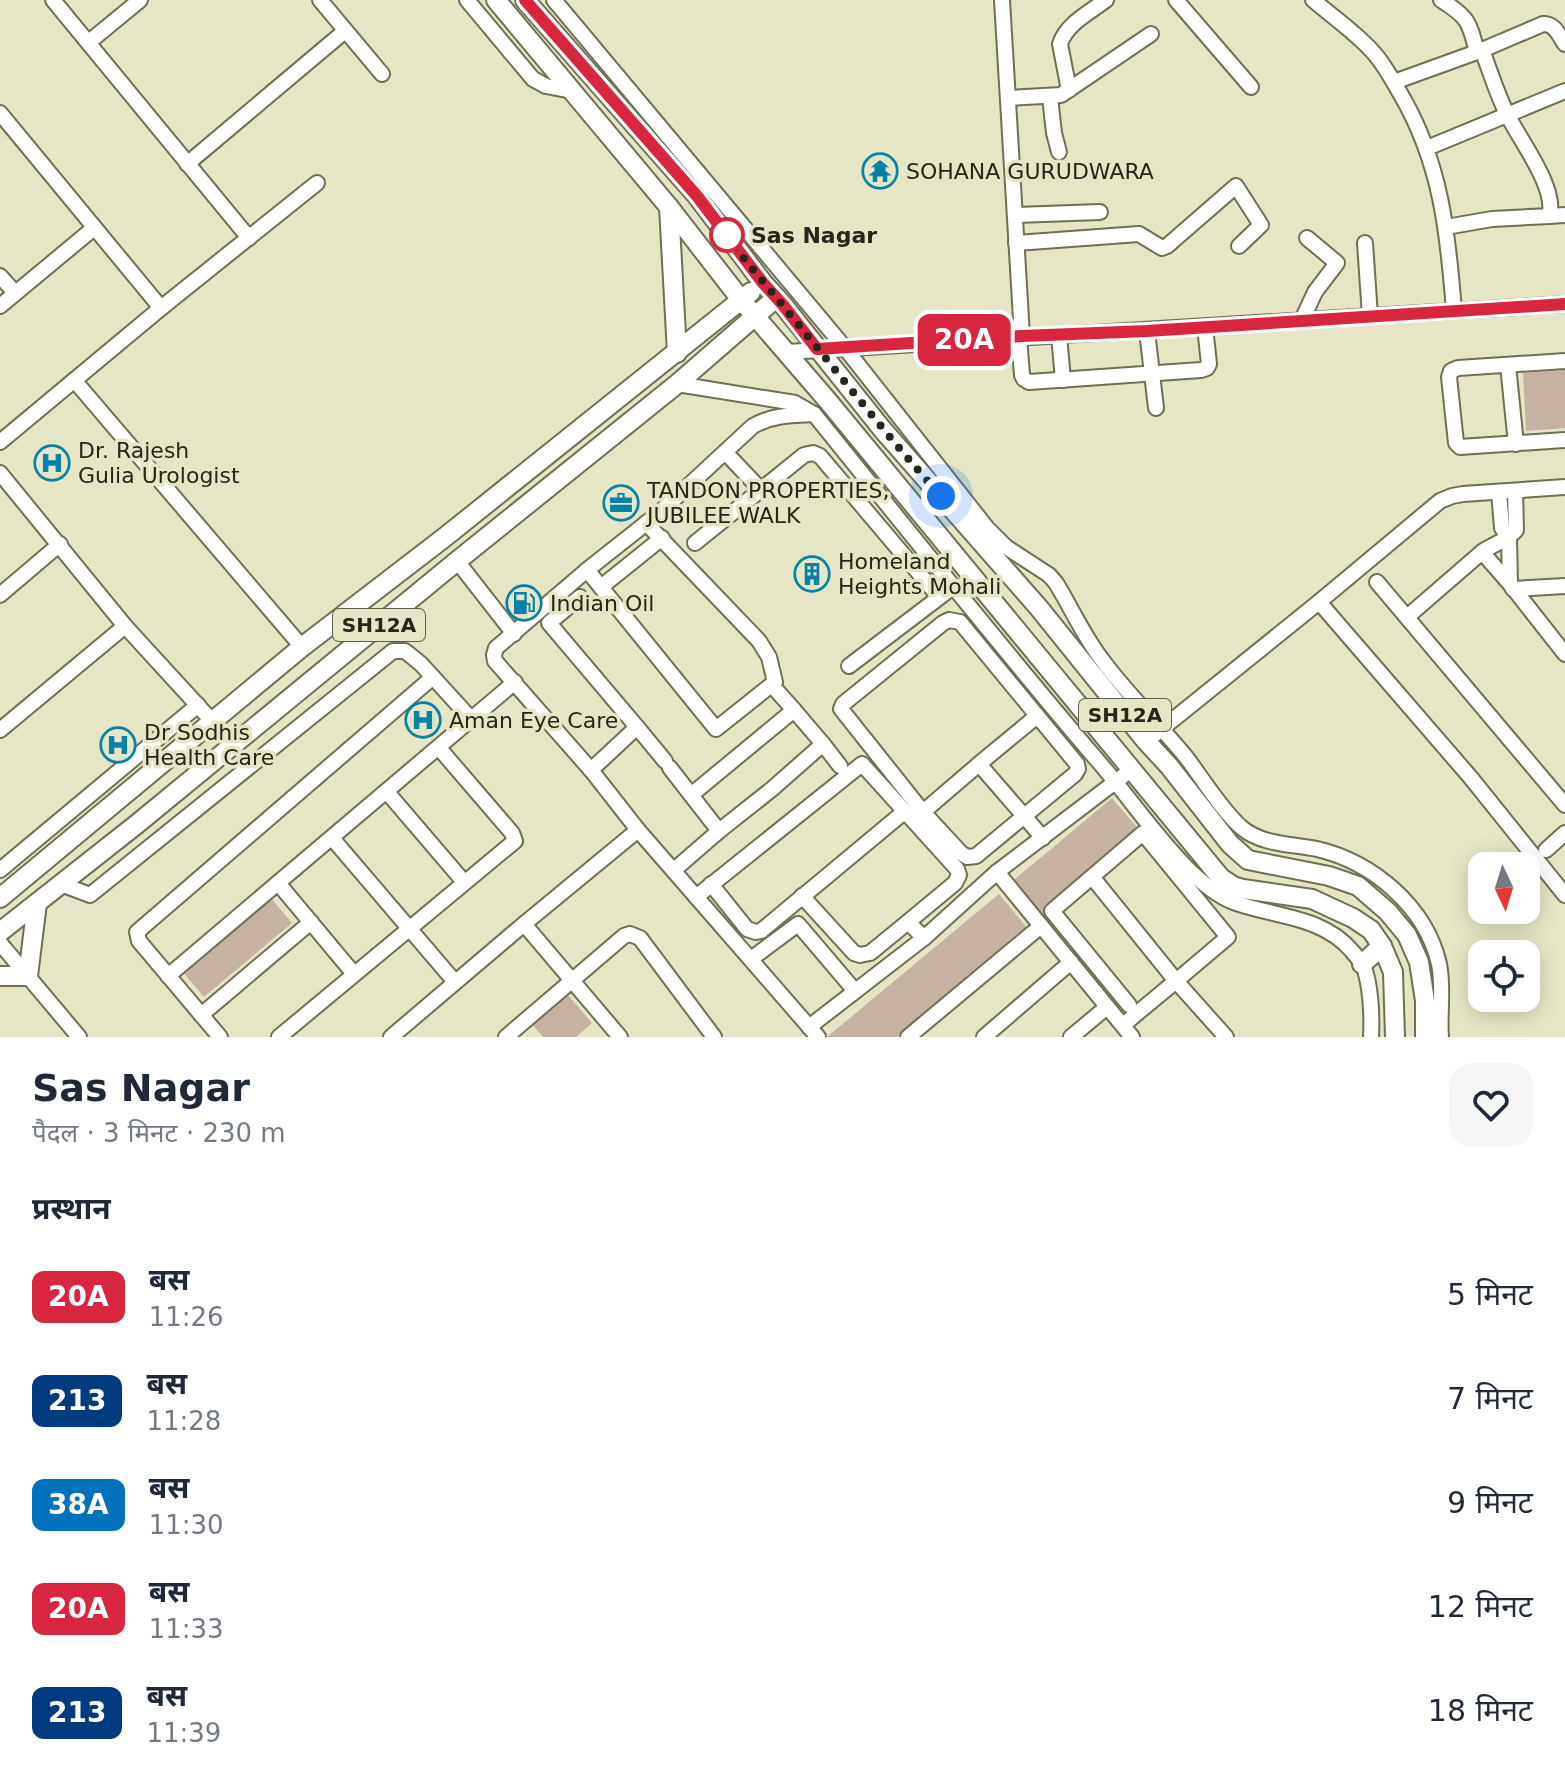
<!DOCTYPE html>
<html lang="hi">
<head>
<meta charset="utf-8">
<style>
  :root { --surface:#fff; --page:#f6f6f7; --text:#1f2937; --muted:#747a83 }
  body { margin:0; font-family:"DejaVu Sans","Noto Sans Devanagari",sans-serif; background:var(--page); color:var(--text); height:100vh; display:flex; flex-direction:column; font-size:30px; white-space:nowrap }
  * { box-sizing:border-box; margin:0 }
  p { font-size:26px; color:var(--muted) }
  .icon { flex:none; width:44px; height:44px; fill:none; stroke:currentColor; stroke-width:2; stroke-linecap:round; stroke-linejoin:round }
  .map { position:relative; height:1037px; overflow:hidden }
  .side { display:flex; flex-direction:column; background:var(--surface); flex:1 }
  .side>* { flex:none }
  .badge { padding:0 16px; border-radius:12px; font-size:28px; line-height:52px }
  .needle { width:52px; rotate:176deg }
  .controls { position:absolute; left:1468px; top:852px; display:grid; gap:16px }
  .controls a { display:grid; place-items:center; width:72px; height:72px; border-radius:16px; background:var(--surface); box-shadow:0 4px 20px #0003; font-size:40px }
  .you { position:absolute; width:40px; height:40px; margin:-20px; border:6px solid #fff; border-radius:50%; background:#1a73e8; box-shadow:0 0 0 12px #1a73e833 }
  .map>.badge { position:absolute; translate:-50% -50%; box-shadow:0 0 0 4px #fff }
  h2 { padding:0 32px; font-size:30px; line-height:72px }
  .round { display:grid; place-items:center; flex:none; width:84px; height:84px; border-radius:24px; background:var(--page) }
  .summary { display:flex; align-items:center; justify-content:space-between; height:136px; padding:0 32px }
  h1 { font-size:38px; font-weight:700; line-height:60px }
  ul { padding:0; list-style:none }
  li { display:flex; align-items:center; gap:24px; height:104px; padding:0 32px }
  li div { flex:1 }
  li b { display:block; font-size:30px }
  li em { font-style:normal }
  li .badge { min-width:88px; font-weight:700; text-align:center }
  .map>svg:first-child { display:block }
  .green { fill:#c6b2a2 }
  .lines { fill:none; stroke-linecap:round; stroke-linejoin:round }
  .minor-casing { stroke:#706f54; stroke-width:18 }
  .major-casing { stroke:#706f54; stroke-width:22 }
  .minor { stroke:#fff; stroke-width:14 }
  .major { stroke:#fff; stroke-width:18 }
  .line-casing { stroke:#fff; stroke-width:18 }
  .line { stroke:#d7263d; stroke-width:12 }
  .walk { stroke:#26261a; stroke-width:8; stroke-dasharray:0 14.4 }
  .stop-dot { fill:#fff; stroke:#d7263d; stroke-width:4 }
  .labels { text-anchor:middle; stroke-width:7; stroke-linejoin:round; paint-order:stroke }
  .shield { fill:#e6e6c7; stroke:#60604e; stroke-width:2 }
  .shield-label { font-size:20px; font-weight:bold; fill:#26261a }
  .poi-label { font-size:22px; fill:#26261a; stroke:#e6e6c7; text-anchor:start }
  .stop-label { font-size:22px; font-weight:bold; fill:#26261a; stroke:#e6e6c7; text-anchor:start }
</style>
</head>
<body>
<div class="map">
<svg width="1565" height="1037" viewBox="0 0 1565 1037">
  <rect width="100%" height="100%" fill="#e6e6c7"/>
  <!-- green -->
  <g class="green">
    <path d="M1565,370v58l-39,3 -3,-58z"/>
    <path d="M1112,798l29,34 -103,87 -29,-35z"/>
    <path d="M999,894l29,35 -131,108h-70z"/>
    <path d="M270,897l22,26 -88,74 -22,-26z"/>
    <path d="M567,994l25,29 -16,14h-33l-11,-13z"/>
  </g>
  <g class="lines">
    <defs>
      <g id="minor">
        <path d="M53,0l196,238"/>
        <path d="M320,0l62,74"/>
        <path d="M467,0l66,79 13,7 26,5"/>
        <path d="M554,0l291,348 142,180 19,19 43,28 7,8c16,26 28,54 47,78 25,34 56,63 83,96 16,21 37,55 56,71 20,17 51,16 75,21 56,13 109,58 122,115 5,23 0,50 2,73"/>
        <path d="M1002,0l20,336"/>
        <path d="M1176,0l75,87"/>
        <path d="M1313,0c20,17 43,33 60,52 11,12 19,27 27,41 41,69 48,140 54,218"/>
        <path d="M1441,0c27,17 28,21 36,52l5,-2c8,21 15,44 25,64 12,25 51,75 42,102l-57,3 -46,8"/>
        <path d="M89,42l51,-42"/>
        <path d="M1482,50l61,-26c11,-1 16,11 22,20"/>
        <path d="M1394,82l83,-30"/>
        <path d="M1069,90l-9,-46c6,-20 30,-32 46,-44"/>
        <path d="M1050,97l4,36 5,19"/>
        <path d="M1009,98l52,-3 90,-61"/>
        <path d="M0,113l161,195"/>
        <path d="M1427,148l138,-57"/>
        <path d="M187,164l158,-133"/>
        <path d="M1015,215l85,-3"/>
        <path d="M1549,216l16,-1"/>
        <path d="M1016,243l123,-9 23,14 5,-2 69,-60 25,39 -22,21"/>
        <path d="M1365,243l5,73"/>
        <path d="M0,276l15,17"/>
        <path d="M0,306l94,-78"/>
        <path d="M1302,320l13,-28 22,-29 -30,-25"/>
        <path d="M1147,331l9,77"/>
        <path d="M1059,335l4,45"/>
        <path d="M1019,337l3,38 2,4 5,3 172,-12 6,-2 2,-4 -4,-37"/>
        <path d="M787,352l778,-48"/>
        <path d="M1565,361l-107,7 -7,3 -2,6 7,66 4,4 105,-7"/>
        <path d="M1508,365l8,79"/>
        <path d="M74,380l228,267"/>
        <path d="M677,384l118,19 19,11c94,116 187,234 284,347 32,37 59,78 94,112 13,12 27,24 44,30 40,14 86,13 116,48 3,4 8,9 11,14 8,19 9,51 8,72"/>
        <path d="M814,414c-21,1 -42,1 -61,12l-94,87 -72,57 -91,78 -2,7 1,6 96,109 47,60 180,207"/>
        <path d="M0,442l161,-134 156,-125"/>
        <path d="M725,452l36,38"/>
        <path d="M0,473l125,153 87,95"/>
        <path d="M1499,492l3,36 7,11 1,45 55,70"/>
        <path d="M695,543l109,-88 9,-2 7,3 119,141"/>
        <path d="M1482,552l28,32"/>
        <path d="M457,561l57,73"/>
        <path d="M587,570l129,159 59,-47 -6,-25 -10,-16 -113,-118"/>
        <path d="M1377,582l188,223"/>
        <path d="M601,587l61,-49"/>
        <path d="M1513,589l52,-3"/>
        <path d="M0,595l60,-51"/>
        <path d="M580,597l-31,26 88,104 -46,43"/>
        <path d="M1319,602l152,176 94,117"/>
        <path d="M1407,617l75,-65c11,-8 25,-11 34,-22l-1,-39"/>
        <path d="M949,620l11,2 117,142 1,5 -3,5 -99,82 -9,1 -6,-4 -38,-41 -82,-103 2,-5 100,-81z"/>
        <path d="M849,666l96,-73"/>
        <path d="M777,691l17,19"/>
        <path d="M1037,716l-58,48 64,74"/>
        <path d="M637,727l28,34"/>
        <path d="M0,730l125,-104"/>
        <path d="M1154,735l165,-133 121,-101 12,-5 11,-2 102,-7"/>
        <path d="M823,744l17,22"/>
        <path d="M670,768l49,63 -45,39"/>
        <path d="M387,792l77,90"/>
        <path d="M691,795l103,-85 29,34 -51,45 -53,42"/>
        <path d="M923,812l56,-48"/>
        <path d="M332,838l123,144"/>
        <path d="M1546,850l19,-17"/>
        <path d="M0,870l198,-165"/>
        <path d="M997,872l135,165"/>
        <path d="M1093,878l83,103 52,-44 -85,-104 -91,78 77,94"/>
        <path d="M278,883l76,91"/>
        <path d="M61,884l29,11 303,-244h12l16,13 51,56"/>
        <path d="M711,884l36,45 9,3 5,-1 143,-119"/>
        <path d="M802,896l52,57 6,2 10,-2 38,-31"/>
        <path d="M696,897l166,-133 95,105 2,6 -4,8 -47,39 16,16"/>
        <path d="M524,924l96,113"/>
        <path d="M0,943l79,94"/>
        <path d="M751,959l47,-35 57,67"/>
        <path d="M168,976l347,-294"/>
        <path d="M201,1015l110,-93"/>
        <path d="M1123,1025l53,-44 50,56"/>
        <path d="M809,1027l115,-89 73,-66 126,-96"/>
        <path d="M220,1037l-81,-96 -2,-9 296,-255"/>
        <path d="M279,1037l236,-196 -3,-8 -73,-85"/>
        <path d="M391,1037l133,-113 114,-94"/>
        <path d="M506,1037l118,-101 6,-2 10,4 74,99"/>
        <path d="M908,1037l133,-111"/>
        <path d="M984,1037l87,-75"/>
        <path d="M1071,1037l36,-30"/>
      </g>
      <g id="major">
        <path d="M496,0l173,207 73,94 86,100 393,477 12,8 10,3 69,10 41,19 18,12 11,16 11,26 2,65"/>
        <path d="M525,0l172,196 66,87 20,22 99,124 157,179 107,133 23,25 61,78 18,16 81,16 29,10 30,26 19,23 12,27 6,39v36"/>
        <path d="M669,207l8,146"/>
        <path d="M0,898l302,-251 143,-110 306,-245"/>
        <path d="M0,932l137,-108 320,-263 220,-177 99,-86"/>
        <path d="M1362,964l20,-18"/>
        <path d="M0,976h28l9,-73"/>
      </g>
    </defs>
    <!-- minor casing -->
    <use href="#minor" class="minor-casing"/>
    <!-- major casing -->
    <use href="#major" class="major-casing"/>
    <!-- minor -->
    <use href="#minor" class="minor"/>
    <!-- major -->
    <use href="#major" class="major"/>
  </g>
  <g class="lines">
    <defs>
      <path id="line" d="M525,0l172,196 66,87 20,22 34,44 205,-13 125,-5 418,-27"/>
    </defs>
    <!-- line casing -->
    <use href="#line" class="line-casing"/>
    <!-- line -->
    <use href="#line" class="line"/>
    <!-- walk -->
    <path class="walk" d="M727,235c16,25 38,48 57,72 52,63 102,128 157,189"/>
  </g>
  <!-- icons -->
  <defs>
    <symbol id="temple-ring" viewBox="-11 -11 22 22"><circle r="9.5" fill="#e6e6c7" stroke="#0782a7" stroke-width="1.5"/><path d="M0-6L5-2H3V0L6.5 2.5H4V6H1.5V3h-3V6H-4V2.5H-6.5L-3 0V-2H-5Z" fill="#0782a7"/></symbol>
    <symbol id="hospital-ring" viewBox="-11 -11 22 22"><circle r="9.5" fill="#e6e6c7" stroke="#0782a7" stroke-width="1.5"/><path d="M-5-5h3v3.5h4V-5h3V5h-3V1.5h-4V5h-3Z" fill="#0782a7"/></symbol>
    <symbol id="office-ring" viewBox="-11 -11 22 22"><circle r="9.5" fill="#e6e6c7" stroke="#0782a7" stroke-width="1.5"/><path d="M-6-3h4V-5.5h4V-3h4V5H-6ZM-1-4.5V-3h2v-1.5ZM-6 0V1H6V0Z" fill="#0782a7"/></symbol>
    <symbol id="building-ring" viewBox="-11 -11 22 22"><circle r="9.5" fill="#e6e6c7" stroke="#0782a7" stroke-width="1.5"/><path d="M-4-6H4V6H1V3H-1V6H-4ZM-2.5-4.3h1.7v1.8h-1.7ZM.8-4.3h1.7v1.8H.8ZM-2.5-1h1.7V.8h-1.7ZM.8-1h1.7V.8H.8Z" fill="#0782a7"/></symbol>
    <symbol id="fuel-ring" viewBox="-11 -11 22 22"><circle r="9.5" fill="#e6e6c7" stroke="#0782a7" stroke-width="1.5"/><path d="M-5.5-6h7V0h2V4h1.3V-2.5L3-4.5l.8-.8L6-3V5H2.5V1h-1V6h-7ZM-4.2-4.7v3.2H.2V-4.7Z" fill="#0782a7"/></symbol>
  </defs>
  <g fill-rule="evenodd">
    <use href="#temple-ring" x="860" y="151" width="40" height="40"/>
    <use href="#hospital-ring" x="32" y="443" width="40" height="40"/>
    <use href="#office-ring" x="601" y="483" width="40" height="40"/>
    <use href="#building-ring" x="792" y="554" width="40" height="40"/>
    <use href="#fuel-ring" x="504" y="583" width="40" height="40"/>
    <use href="#hospital-ring" x="403" y="700" width="40" height="40"/>
    <use href="#hospital-ring" x="98" y="725" width="40" height="40"/>
  </g>
  <!-- markers -->
  <circle class="stop-dot" cx="727" cy="235" r="16"/>
  <g class="labels">
    <!-- shield labels -->
    <g class="shield">
      <rect x="333" y="609" width="92" height="32" rx="6"/>
      <rect x="1079" y="699" width="92" height="32" rx="6"/>
    </g>
    <g class="shield-label">
      <text x="379" y="632">SH12A</text>
      <text x="1125" y="722">SH12A</text>
    </g>
    <!-- poi labels -->
    <g class="poi-label">
      <text x="906" y="179">SOHANA GURUDWARA</text>
      <text x="78" y="458">Dr. Rajesh<tspan x="78" dy="25">Gulia Urologist</tspan></text>
      <text x="647" y="498">TANDON PROPERTIES,<tspan x="647" dy="25">JUBILEE WALK</tspan></text>
      <text x="838" y="569">Homeland<tspan x="838" dy="25">Heights Mohali</tspan></text>
      <text x="550" y="611">Indian Oil</text>
      <text x="449" y="728">Aman Eye Care</text>
      <text x="144" y="740">Dr Sodhis<tspan x="144" dy="25">Health Care</tspan></text>
    </g>
    <!-- stop labels -->
    <g class="stop-label">
      <text x="751" y="243">Sas Nagar</text>
    </g>
  </g>
</svg>
<div class="controls">
<a><svg class="needle" viewBox="-14 -14 28 28"><path d="M0-13l5 13h-10z" fill="#e53935"/><path d="M0 13l5-13h-10z" fill="#747a83"/></svg></a>
<a><svg class="icon" aria-label="locate" viewBox="0 0 24 24"><circle cx="12" cy="12" r="6"/><path d="M12 2v4M12 18v4M2 12h4M18 12h4"/></svg></a>
</div>
<div class="you" style="left:941px;top:496px"></div>
<b class="badge" style="left:964px;top:340px;background:#d7263d;color:#fff">20A</b>
</div>
<section class="side">
<div class="summary"><div><h1>Sas Nagar</h1><p>पैदल · 3 मिनट · 230 m</p></div><a class="round"><svg class="icon" aria-label="heart" viewBox="0 0 24 24"><path d="M12 20l-8-8c-3-5 5-10 8-4 3-6 11-1 8 4z"/></svg></a></div>
<h2>प्रस्थान</h2>
<ul>
<li><span class="badge" style="background:#d7263d;color:#fff">20A</span><div><b>बस</b><p>11:26</p></div><em>5 मिनट</em></li>
<li><span class="badge" style="background:#003b80;color:#fff">213</span><div><b>बस</b><p>11:28</p></div><em>7 मिनट</em></li>
<li><span class="badge" style="background:#0072bc;color:#fff">38A</span><div><b>बस</b><p>11:30</p></div><em>9 मिनट</em></li>
<li><span class="badge" style="background:#d7263d;color:#fff">20A</span><div><b>बस</b><p>11:33</p></div><em>12 मिनट</em></li>
<li><span class="badge" style="background:#003b80;color:#fff">213</span><div><b>बस</b><p>11:39</p></div><em>18 मिनट</em></li>
</ul>
</section>
</body>
</html>
